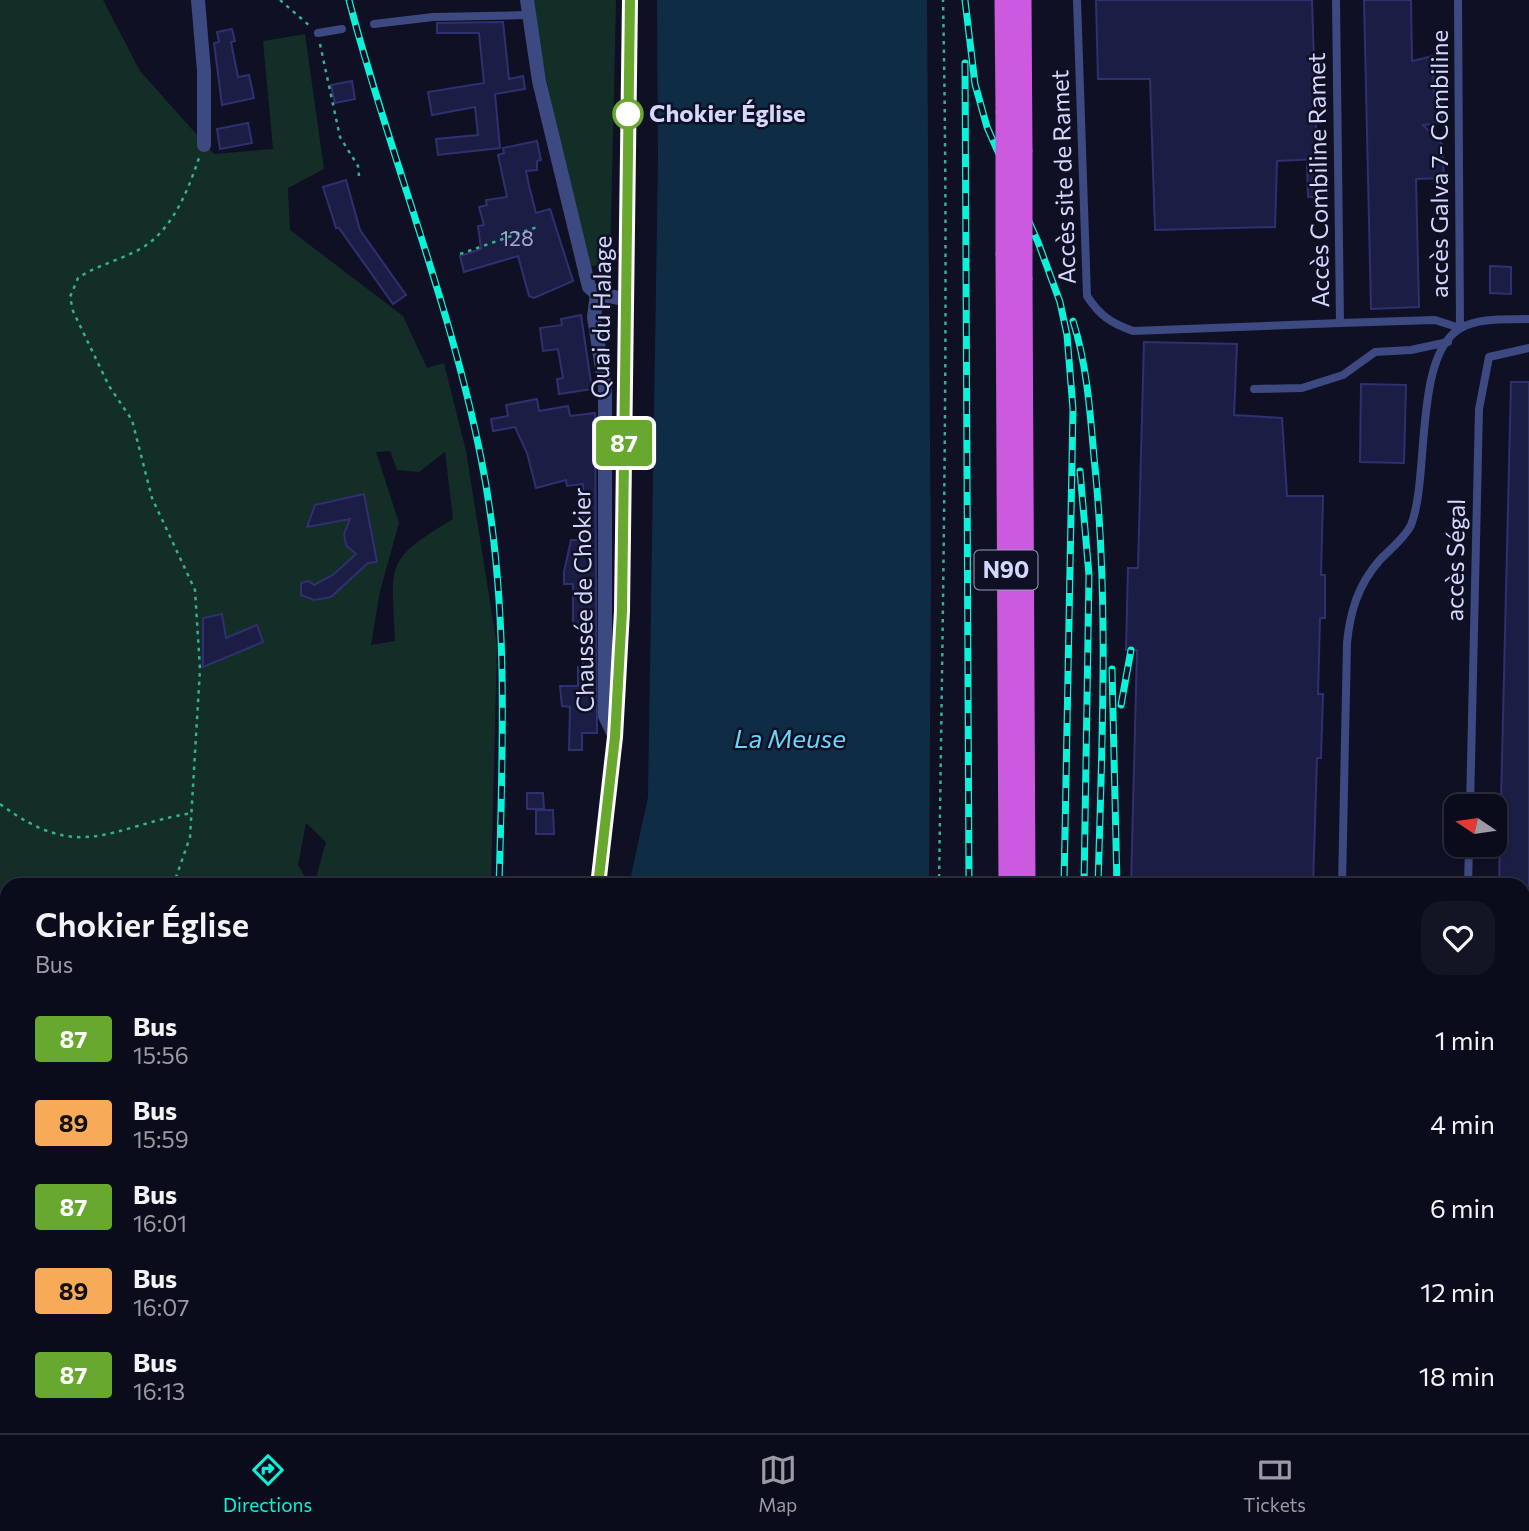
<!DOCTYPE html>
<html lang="en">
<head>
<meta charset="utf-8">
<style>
  :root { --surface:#0b0c1b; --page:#141524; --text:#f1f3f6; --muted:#9a9ba3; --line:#2b2c3a; --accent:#0af3d8 }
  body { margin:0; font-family:Commissioner,sans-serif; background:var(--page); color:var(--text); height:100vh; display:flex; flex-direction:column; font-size:26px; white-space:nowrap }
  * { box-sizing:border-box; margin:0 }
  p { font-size:23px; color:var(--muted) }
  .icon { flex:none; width:38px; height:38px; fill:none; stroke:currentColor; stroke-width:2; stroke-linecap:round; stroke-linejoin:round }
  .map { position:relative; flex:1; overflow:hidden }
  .side { position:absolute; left:0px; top:878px; width:1530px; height:555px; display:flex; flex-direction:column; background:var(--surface); border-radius:21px 21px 0 0; box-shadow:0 2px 5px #0004,0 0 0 2px var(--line) }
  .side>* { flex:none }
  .badge { padding:0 14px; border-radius:5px; font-size:24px; line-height:46px }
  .needle { width:46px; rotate:283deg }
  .tools { position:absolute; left:1444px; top:794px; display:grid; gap:14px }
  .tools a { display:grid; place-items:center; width:63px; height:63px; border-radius:14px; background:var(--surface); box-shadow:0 2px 5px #0004,0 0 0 2px var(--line); font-size:35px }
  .map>.badge { position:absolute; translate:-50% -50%; box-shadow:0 0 0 4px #fff }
  .round { display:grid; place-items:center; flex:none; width:74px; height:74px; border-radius:21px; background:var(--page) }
  .overview { display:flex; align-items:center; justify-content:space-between; height:119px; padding:0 35px }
  h1 { font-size:33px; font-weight:600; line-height:52px }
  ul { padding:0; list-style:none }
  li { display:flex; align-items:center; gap:21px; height:84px; padding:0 35px }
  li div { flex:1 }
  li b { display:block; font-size:26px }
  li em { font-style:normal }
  li .badge { min-width:77px; font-weight:700; text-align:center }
  .tab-bar { display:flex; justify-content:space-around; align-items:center; height:98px; border-top:2px solid var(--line); background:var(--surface); font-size:19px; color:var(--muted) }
  .tab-bar a { display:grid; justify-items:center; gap:4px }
  .tab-bar .selected { color:var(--accent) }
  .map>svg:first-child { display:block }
  .green { fill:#132e27; fill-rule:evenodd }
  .water { fill:#0e2d44 }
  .building { fill:#1c1d44; stroke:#2f306f; stroke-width:2 }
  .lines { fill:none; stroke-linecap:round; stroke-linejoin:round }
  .path { stroke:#34b18f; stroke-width:2.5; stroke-dasharray:3.5 5; stroke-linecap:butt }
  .service { stroke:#3d4981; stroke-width:8 }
  .minor { stroke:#3d4981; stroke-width:14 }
  .secondary { stroke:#708af9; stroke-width:14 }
  .trunk { stroke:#cc5adf; stroke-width:19 }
  .rail-casing { stroke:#0af3d8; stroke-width:7 }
  .rail { stroke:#0f1024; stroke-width:4.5; stroke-dasharray:13; stroke-linecap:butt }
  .trunk-bridge { stroke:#cc5adf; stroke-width:19 }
  .line-casing { stroke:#fff; stroke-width:16 }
  .line { stroke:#69a82f; stroke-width:10 }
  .stop-dot { fill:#fff; stroke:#69a82f; stroke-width:3.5 }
  .labels { text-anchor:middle; stroke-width:5; stroke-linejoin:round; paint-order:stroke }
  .number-label { font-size:21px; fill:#a6a9cf }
  .shield { fill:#0f1024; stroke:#999cbc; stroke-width:2 }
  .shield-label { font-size:23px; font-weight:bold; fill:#d4d8fd }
  .stop-label { font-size:24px; font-weight:bold; fill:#d4d8fd; stroke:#0f1024; text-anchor:start }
  .street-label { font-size:24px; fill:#d4d8fd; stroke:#0f1024 }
  .water-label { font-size:26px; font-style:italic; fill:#67d4f8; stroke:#0f1024 }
</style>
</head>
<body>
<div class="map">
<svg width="1529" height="1433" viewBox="0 0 1529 1433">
  <rect width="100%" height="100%" fill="#0f1024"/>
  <!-- green -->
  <g class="green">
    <path d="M0,0h103l37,71 74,83 59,-5 -10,-108 42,-7 19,135 -36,19 2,42 113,86 24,52 17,-5 22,88 31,195 -6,239h-177l12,-43 -20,-19 -8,42 12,20 -303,1v540h469v7h-476zM390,451l7,19 22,2 26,-20 8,67c-70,42 -61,44 -58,122l-24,4 9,-54 19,-68 -23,-71z"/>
    <path d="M530,0h86l-6,264 -19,2 -32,-125z"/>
  </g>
  <!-- water -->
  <g class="water">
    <path d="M657,0h270l4,583 -2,302h-300l19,-88 10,-637z"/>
    <path d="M614,1426h338l2,7h-339z"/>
    <path d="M1077,1426h358l-1,7h-355z"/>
  </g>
  <!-- building -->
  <g class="building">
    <path d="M1096,0h216l5,159 -40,2 -2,66 -120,3 -5,-151h-52z"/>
    <path d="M1364,0h47l1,61 21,-5 1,40h8v27l-19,2 19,19 2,34 -28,1 3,128 -48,2z"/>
    <path d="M503,22l6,57 14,-3 2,13 -30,5 5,54 -62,7 -2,-16 42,-4 -3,-28 -43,8 -4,-23 56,-9 -5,-50h-42v-10z"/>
    <path d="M232,29l3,12 -4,1 7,35 11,-2 5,23 -32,7 -8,-62 5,-1 -2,-10z"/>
    <path d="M352,81l3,18 -20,4 -4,-18z"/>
    <path d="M248,123l4,20 -32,6 -3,-20z"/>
    <path d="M537,141l4,19 -4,1v9l-11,1 3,15 7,27 14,-4 23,72 -39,17 -5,-2 -11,-40 -54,16 -4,-16 21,-7 -3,-23 6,-1 -5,-18 8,-2 -1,-5 21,-3 -9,-42 6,-2 -1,-5z"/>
    <path d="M1318,161l1,22 8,-1v14l-19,1 -1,-34z"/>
    <path d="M346,180l14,50 46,65 -13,9 -54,-76h-3l-13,-41z"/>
    <path d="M1490,266l21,1v27l-21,-1z"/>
    <path d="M581,315l11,74 -33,5 -2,-15 6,-1 -5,-29 -15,2 -3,-23 22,-3 -1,-6z"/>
    <path d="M1144,342l93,2 -3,71 48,3 5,78h36l-2,79h4v43h-5l-2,76h5l-2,64h-4l-4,128h-182l6,-236h-11l2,-82h10z"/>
    <path d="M1511,382h18v504h-30z"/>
    <path d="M1361,384l45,1 -2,78 -44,-1z"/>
    <path d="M537,399l2,12 29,-5 2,10 25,-3 2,320h-15v17h-13l1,-43 -8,-1 -2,-20h18v-19h5l1,-41 -11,1v-43h-9v-12l7,-32h12v-56l-16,2 -1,-6 -30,8 -9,-35 -12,-26 -22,4 -2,-12 17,-3 -2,-11z"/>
    <path d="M364,494l13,68 -9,1 -37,34 -17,3 -13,-5v-12l8,-2 5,4 19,-10 23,-21 -10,-9 -2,-11 6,-15 -43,8 8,-22z"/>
    <path d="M222,614l4,24 31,-13 6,17 -60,25v-49z"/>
    <path d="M527,793h16l1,16h-17z"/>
    <path d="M536,810h17l1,24h-18z"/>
  </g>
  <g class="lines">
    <!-- path -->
    <g class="path">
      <path d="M280,0l31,27"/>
      <path d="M320,44l20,93 18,29 1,10"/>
      <path d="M460,254l80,-28"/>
      <path d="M0,804c81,60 108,23 192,9"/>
      <path d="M173,886l17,-49 10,-168 -5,-79 -43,-92 -20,-78 -23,-34 -36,-75 -3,-14 8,-19c19,-13 43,-18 64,-30 31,-19 46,-58 57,-90"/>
      <path d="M939,886c4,-295 10,-591 4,-886"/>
      <path d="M166,1426l7,7"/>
      <path d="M606,1426l1,7"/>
      <path d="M970,1433v-7"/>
    </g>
    <!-- service -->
    <g class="service">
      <path d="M1077,0l10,296c13,20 24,27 46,35l207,-8"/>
      <path d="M1336,0l4,323 95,-3 25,8 -2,-328"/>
      <path d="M374,24l59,-7 95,-2"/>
      <path d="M318,33l24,-4"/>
      <path d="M1254,389l48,-1 41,-13 32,-23 36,-2 37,-8"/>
      <path d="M1470,807l9,-398 10,-52 40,-9"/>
      <path d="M1342,886l5,-243c3,-31 11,-58 32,-82 10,-11 26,-23 32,-36 19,-47 2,-171 50,-197 19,-11 47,-8 68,-9"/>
      <path d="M1468,886l1,-41"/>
      <path d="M1452,1433v-7"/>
    </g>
    <!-- minor -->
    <g class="minor">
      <path d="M198,0l6,71v74"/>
      <path d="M527,0l12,81 50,206 8,7 28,5"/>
      <path d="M597,294l-3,23 11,71v328l10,21"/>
    </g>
    <!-- secondary -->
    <g class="secondary">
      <path d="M598,886l17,-149 7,-125 8,-612"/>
      <path d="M589,1426l1,7"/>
    </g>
    <!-- trunk -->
    <g class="trunk">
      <path d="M1004,0l1,112"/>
      <path d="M1022,0l1,151"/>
      <path d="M1005,254l3,632"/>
      <path d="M1023,279l3,607"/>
      <path d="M1034,1426l1,7"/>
      <path d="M1051,1426l1,7"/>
    </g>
    <defs>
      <g id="rail">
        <path d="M349,0c40,154 101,302 132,458 28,140 22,285 18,428"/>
        <path d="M965,0l10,84 12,43 51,115 22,60 7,33 6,74 -9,477"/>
        <path d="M965,63l4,823"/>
        <path d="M1073,321c14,44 17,90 21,136 15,142 8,285 4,429"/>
        <path d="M1080,471l9,104 -5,311"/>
        <path d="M1112,669l5,217"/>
        <path d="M1121,705l10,-55"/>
        <path d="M1005,1426l1,7"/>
        <path d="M495,1433v-7"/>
      </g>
    </defs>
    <!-- rail casing -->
    <use href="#rail" class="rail-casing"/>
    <!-- rail -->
    <use href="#rail" class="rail"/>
    <!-- trunk-bridge -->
    <g class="trunk-bridge">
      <path d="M1005,112v142"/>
      <path d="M1023,151v128"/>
    </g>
  </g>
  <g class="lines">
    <defs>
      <path id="line" d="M598,886l17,-149 7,-126 8,-611"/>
    </defs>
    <!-- line casing -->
    <use href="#line" class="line-casing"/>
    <!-- line -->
    <use href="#line" class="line"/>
  </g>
  <!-- markers -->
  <circle class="stop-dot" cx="628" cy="114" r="14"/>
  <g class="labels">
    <!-- number labels -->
    <g class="number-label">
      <text x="517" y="246">128</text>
    </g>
    <!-- shield labels -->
    <rect class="shield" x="974.5" y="550.5" width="63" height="39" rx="5"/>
    <g class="shield-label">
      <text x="1006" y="578">N90</text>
    </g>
    <!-- stop labels -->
    <g class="stop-label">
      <text x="649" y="122">Chokier Église</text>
    </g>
    <!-- street labels -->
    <g class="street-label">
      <text transform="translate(1440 164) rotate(-90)" y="8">accès Galva 7- Combiline</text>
      <text transform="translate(1064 177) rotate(-92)" y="8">Accès site de Ramet</text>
      <text transform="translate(1319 180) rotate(-91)" y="8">Accès Combiline Ramet</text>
      <text transform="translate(602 317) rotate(-89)" y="8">Quai du Halage</text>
      <text transform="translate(1456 560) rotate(-89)" y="8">accès Ségal</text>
      <text transform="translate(584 600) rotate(-91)" y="8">Chaussée de Chokier</text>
    </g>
    <!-- water labels -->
    <g class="water-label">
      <text x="790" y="748">La Meuse</text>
    </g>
  </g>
</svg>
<div class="tools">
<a><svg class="needle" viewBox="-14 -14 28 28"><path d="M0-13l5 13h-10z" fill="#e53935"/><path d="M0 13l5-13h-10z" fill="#9a9ba3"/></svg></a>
</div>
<b class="badge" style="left:624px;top:443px;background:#69a82f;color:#fff">87</b>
<section class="side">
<div class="overview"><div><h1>Chokier Église</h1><p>Bus</p></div><a class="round"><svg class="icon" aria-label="heart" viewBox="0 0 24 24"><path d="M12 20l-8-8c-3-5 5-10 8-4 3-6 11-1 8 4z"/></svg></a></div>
<ul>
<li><span class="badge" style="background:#69a82f;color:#fff">87</span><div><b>Bus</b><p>15:56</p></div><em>1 min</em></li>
<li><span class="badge" style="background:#f7ab59;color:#111">89</span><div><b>Bus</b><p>15:59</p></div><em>4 min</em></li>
<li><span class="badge" style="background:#69a82f;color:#fff">87</span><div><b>Bus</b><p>16:01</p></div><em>6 min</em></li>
<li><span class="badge" style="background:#f7ab59;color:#111">89</span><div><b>Bus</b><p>16:07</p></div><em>12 min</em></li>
<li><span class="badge" style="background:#69a82f;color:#fff">87</span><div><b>Bus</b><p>16:13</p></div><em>18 min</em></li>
</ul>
</section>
</div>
<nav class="tab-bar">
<a class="selected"><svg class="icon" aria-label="directions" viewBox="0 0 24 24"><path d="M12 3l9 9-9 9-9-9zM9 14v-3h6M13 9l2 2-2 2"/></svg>Directions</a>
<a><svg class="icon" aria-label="map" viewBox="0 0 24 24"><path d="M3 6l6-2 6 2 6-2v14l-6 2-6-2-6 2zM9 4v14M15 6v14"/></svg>Map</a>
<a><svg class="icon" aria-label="tickets" viewBox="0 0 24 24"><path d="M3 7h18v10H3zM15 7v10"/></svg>Tickets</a>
</nav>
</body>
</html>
